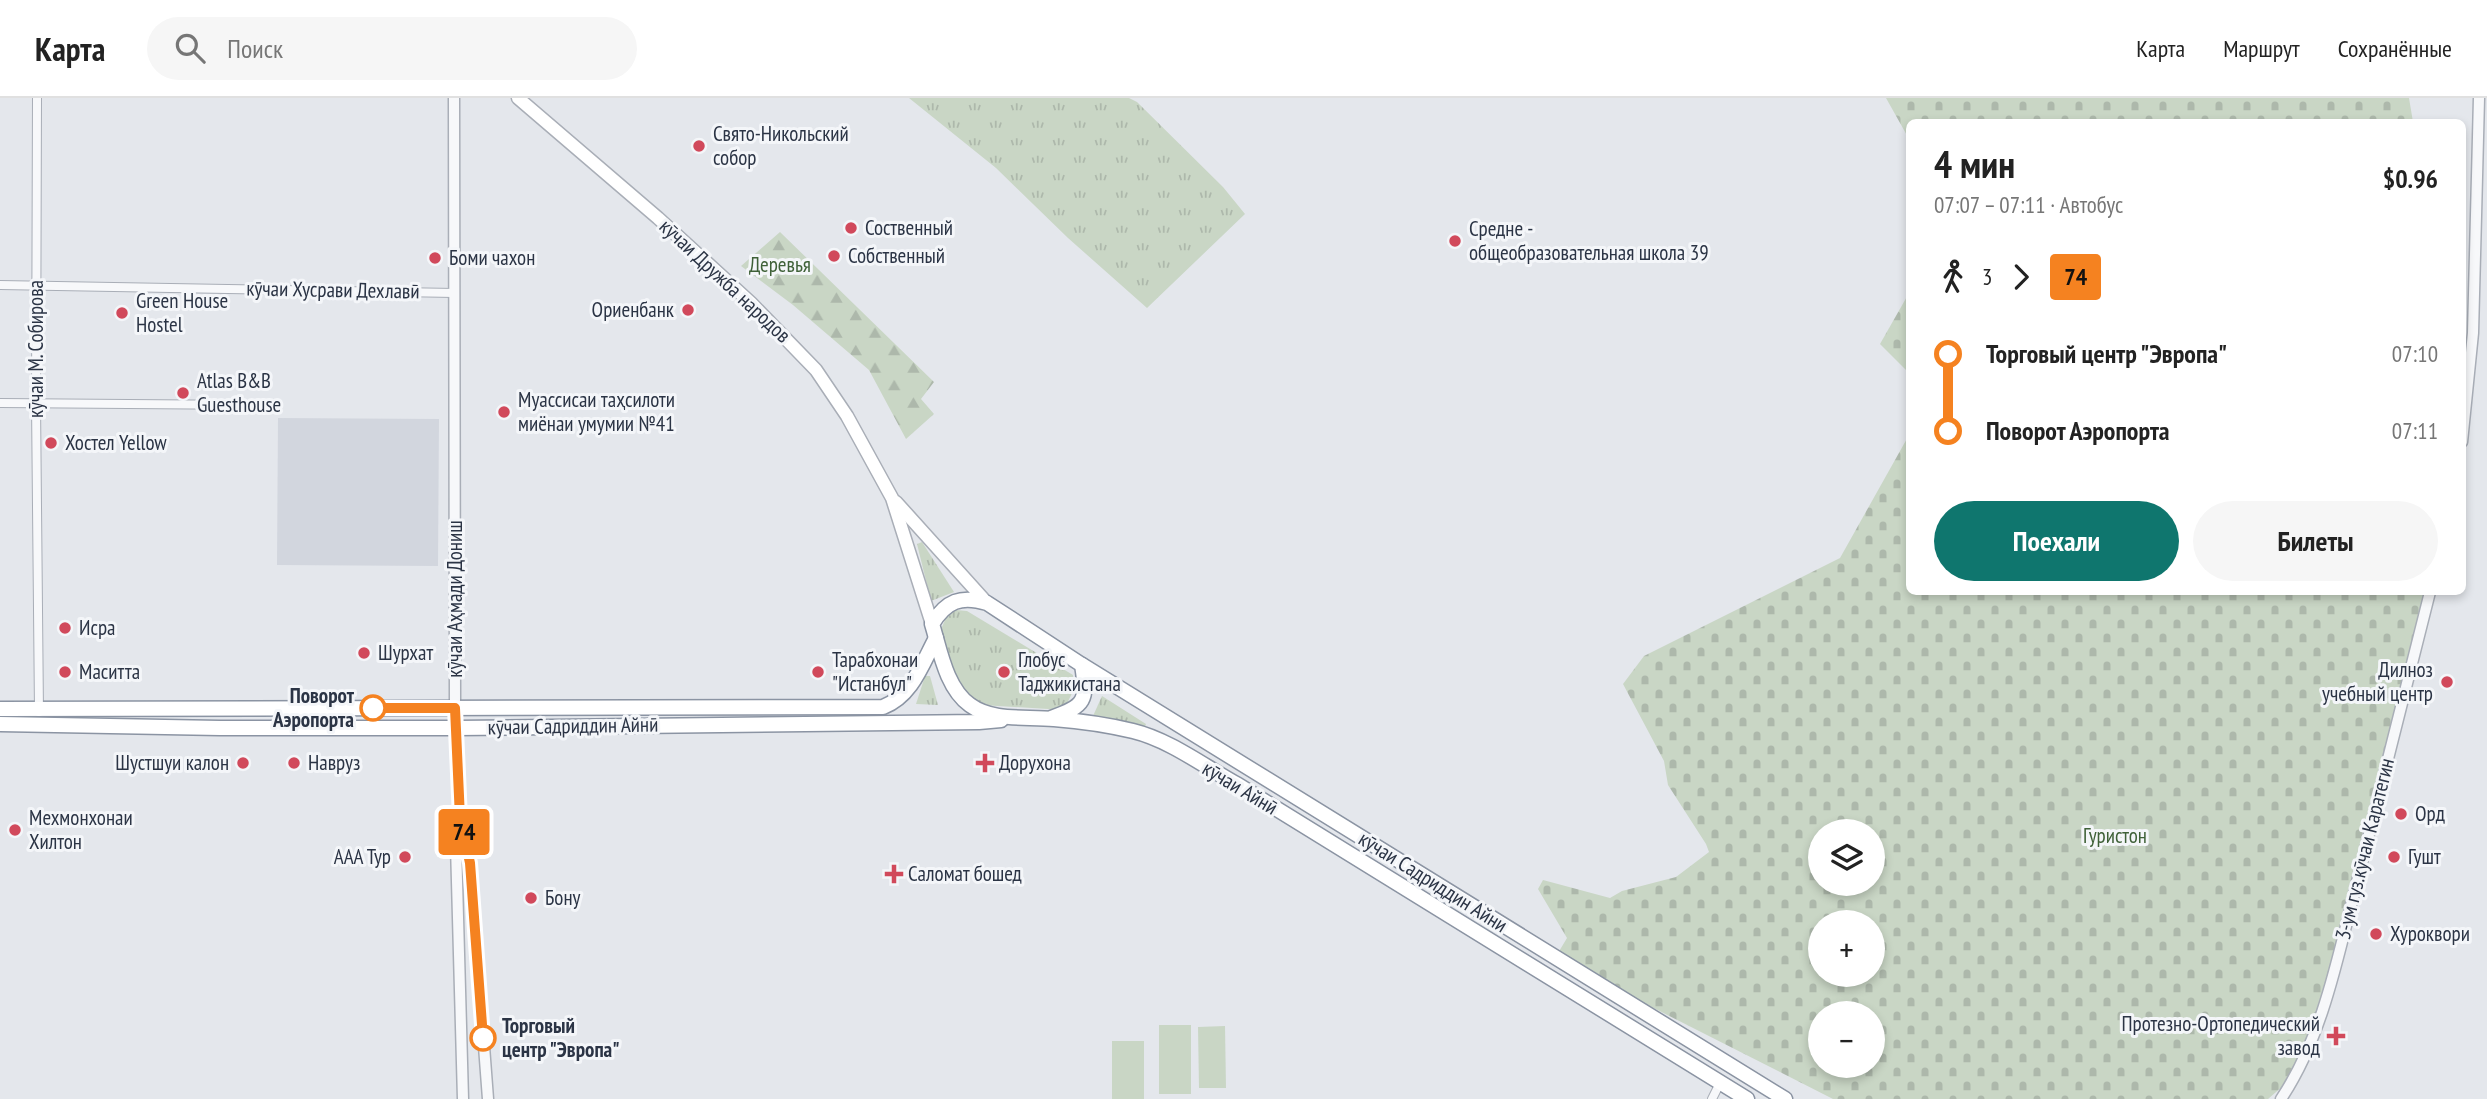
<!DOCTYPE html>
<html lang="ru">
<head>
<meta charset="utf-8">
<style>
  :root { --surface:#fff; --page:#f6f6f6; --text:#222; --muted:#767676; --line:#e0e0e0; --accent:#0f766e }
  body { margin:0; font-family:"PT Sans Narrow",sans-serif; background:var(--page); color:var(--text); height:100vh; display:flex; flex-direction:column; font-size:26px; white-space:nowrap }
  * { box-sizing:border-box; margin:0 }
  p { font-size:23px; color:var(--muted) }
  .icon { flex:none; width:38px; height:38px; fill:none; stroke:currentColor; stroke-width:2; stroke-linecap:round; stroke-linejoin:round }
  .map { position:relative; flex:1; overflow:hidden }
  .side { position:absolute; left:1906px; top:21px; width:560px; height:476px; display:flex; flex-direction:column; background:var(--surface); border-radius:10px; box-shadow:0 4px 10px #0003 }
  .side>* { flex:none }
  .badge { padding:0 14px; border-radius:5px; font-size:24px; line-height:46px }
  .buttons { position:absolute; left:1808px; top:721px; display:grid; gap:14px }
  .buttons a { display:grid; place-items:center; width:77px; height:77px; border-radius:50%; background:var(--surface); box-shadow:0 4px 10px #0003; font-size:35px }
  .map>.badge { position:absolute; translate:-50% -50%; box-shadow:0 0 0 4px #fff }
  .legs { display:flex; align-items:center; gap:10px; height:77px; padding:0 28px; font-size:23px }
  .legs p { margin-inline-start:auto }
  .headline { display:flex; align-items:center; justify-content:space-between; height:119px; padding:0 28px }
  h1 { font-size:38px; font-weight:700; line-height:52px }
  .cta { display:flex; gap:14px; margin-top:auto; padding:14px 28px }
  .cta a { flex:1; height:80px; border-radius:42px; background:var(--accent); color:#fff; font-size:28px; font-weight:700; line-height:80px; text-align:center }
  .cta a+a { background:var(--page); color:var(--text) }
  ul { padding:0 28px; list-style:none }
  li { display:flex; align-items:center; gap:24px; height:77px; font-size:26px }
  li i { display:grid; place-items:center; width:10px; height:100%; margin:0 9px; background:currentColor }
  li i::after { content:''; width:18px; height:18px; margin:-9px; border:5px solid; border-radius:50%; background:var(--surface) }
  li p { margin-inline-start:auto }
  li:first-child i { background:linear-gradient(#0000 50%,currentColor 0) }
  li:last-child i { background:linear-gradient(currentColor 50%,#0000 0) }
  header { display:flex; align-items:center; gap:42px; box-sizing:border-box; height:98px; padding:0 35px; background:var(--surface); border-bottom:2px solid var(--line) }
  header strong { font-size:33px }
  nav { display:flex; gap:38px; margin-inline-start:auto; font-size:24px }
  .search { width:490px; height:63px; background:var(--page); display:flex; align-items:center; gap:18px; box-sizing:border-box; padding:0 24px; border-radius:38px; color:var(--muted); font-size:26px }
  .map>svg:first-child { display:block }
  .built { fill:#d2d6de }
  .grass { fill:url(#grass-tufts) }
  .forest { fill:url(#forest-firs) }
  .cemetery { fill:url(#cemetery-stones); fill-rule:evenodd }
  .pitch { fill:#c9d6c5 }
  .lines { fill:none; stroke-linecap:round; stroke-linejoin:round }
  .minor-casing { stroke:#a9aeb7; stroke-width:10 }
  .tertiary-casing { stroke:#a9aeb7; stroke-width:13 }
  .secondary-casing { stroke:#a9aeb7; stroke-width:15 }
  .trunk-casing { stroke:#8b94a3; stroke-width:17 }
  .minor { stroke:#f7f8fa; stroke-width:8 }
  .tertiary { stroke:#f7f8fa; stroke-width:10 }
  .secondary { stroke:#fff; stroke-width:12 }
  .trunk { stroke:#fff; stroke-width:14 }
  .line-1-casing { stroke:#fff; stroke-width:16 }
  .line-1 { stroke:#f58220; stroke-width:10 }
  .poi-dot { fill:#d1495b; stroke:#f4f6f9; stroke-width:2.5 }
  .stop-1-dot { fill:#fff; stroke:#f58220; stroke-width:3.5 }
  .labels { text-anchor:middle; stroke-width:6; stroke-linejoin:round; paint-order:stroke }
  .poi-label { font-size:21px; fill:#2b3445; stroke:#f4f6f9; text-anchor:start }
  .park-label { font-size:21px; fill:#3f6138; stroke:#f4f6f9 }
  .street-label { font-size:21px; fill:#2b3445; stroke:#f4f6f9 }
  .stop-label { font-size:21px; font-weight:bold; fill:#2b3445; stroke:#f4f6f9; text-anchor:end }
</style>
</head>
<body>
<header>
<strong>Карта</strong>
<div class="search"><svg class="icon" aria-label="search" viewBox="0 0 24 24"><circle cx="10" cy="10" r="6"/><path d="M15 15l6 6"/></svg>Поиск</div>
<nav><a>Карта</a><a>Маршрут</a><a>Сохранённые</a></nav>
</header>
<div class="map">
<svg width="2487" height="1001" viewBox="0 0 2487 1001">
  <defs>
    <pattern id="grass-tufts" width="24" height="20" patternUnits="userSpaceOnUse" patternTransform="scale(1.75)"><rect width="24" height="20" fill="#c9d6c5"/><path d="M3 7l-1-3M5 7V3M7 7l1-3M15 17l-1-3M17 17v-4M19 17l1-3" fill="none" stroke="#adb8ab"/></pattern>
    <pattern id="forest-firs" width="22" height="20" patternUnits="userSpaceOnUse" patternTransform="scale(1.75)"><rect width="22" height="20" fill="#c9d6c5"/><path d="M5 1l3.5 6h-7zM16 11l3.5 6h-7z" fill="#adb8ab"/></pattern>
    <pattern id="cemetery-stones" width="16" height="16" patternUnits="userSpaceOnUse" patternTransform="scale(1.75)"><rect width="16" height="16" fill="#c9d6c5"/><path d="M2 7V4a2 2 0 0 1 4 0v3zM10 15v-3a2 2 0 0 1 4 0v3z" fill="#adb8ab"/></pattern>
  </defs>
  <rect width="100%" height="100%" fill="#e4e7ec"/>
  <!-- built -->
  <path class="built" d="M278,320l161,1 -1,147 -161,-1z"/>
  <!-- grass -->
  <g class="grass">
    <path d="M909,0h220l8,4 86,85 22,27 -98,94 -79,-70 -72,-70z"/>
    <path d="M922,444l32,50 -23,9 -14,-57z"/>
    <path d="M956,512l11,1 106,64 1,14 -10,21 -82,-5 -23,-19 -15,-34 -3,-23 5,-11z"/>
    <path d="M925,578h5l8,29 -22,-1z"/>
    <path d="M1102,598l44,28 -2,5 -51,-13z"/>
  </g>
  <!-- forest -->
  <path class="forest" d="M780,134l154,150 -13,17 13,15 -28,25 -37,-69 -76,-65 -52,-39z"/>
  <!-- cemetery -->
  <g class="cemetery">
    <path d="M1886,0h523l4,24h-504v17z"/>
    <path d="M1909,195v80l-29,-29z"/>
    <path d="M1909,337v157h521l-124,474 -38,33h-435l-278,-141 12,-20 -29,-49 5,-9 67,18 12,-7 54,-14 33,-25 -3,-8 -38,-59 -4,-24 -41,-77 21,-28 196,-98zM1820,733h52v53h-52zM1820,824h52v53h-52zM1820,915h52v53h-52z"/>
  </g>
  <!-- pitch -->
  <g class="pitch">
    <rect x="1159" y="927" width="32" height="69"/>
    <path d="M1225,928l1,62h-27l-1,-61z"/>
    <rect x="1112" y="943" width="32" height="58"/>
  </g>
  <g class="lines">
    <defs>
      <g id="minor">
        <path d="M37,0l-1,305 3,309"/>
        <path d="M0,187l455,8"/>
        <path d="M0,305l271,2"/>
        <path d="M1712,1001l8,-16"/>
      </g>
      <g id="tertiary">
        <path d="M454,0l1,609 4,111 7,21 5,35 17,225"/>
        <path d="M2462,344l11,-109 6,-235"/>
        <path d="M459,726l-3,21 7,254"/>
        <path d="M2281,1001c44,-66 58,-149 78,-225 23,-94 47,-188 71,-282"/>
      </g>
      <g id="secondary">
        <path d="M518,0l140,120 93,85 65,67 31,46 45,82 40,126"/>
        <path d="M896,404l91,101"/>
      </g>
      <g id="trunk">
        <path d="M1082,567l703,434"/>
        <path d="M0,611l883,-2c29,-11 39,-43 53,-69"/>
        <path d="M1051,620c34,-12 37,-17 31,-53l-95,-62c-26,-8 -41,-2 -55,21 8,26 14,64 38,81 23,17 57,11 84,14 26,2 54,6 79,12 37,9 72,36 105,54l509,314"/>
        <path d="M0,626l220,4h236l523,-6 22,-2"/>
      </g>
    </defs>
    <!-- minor casing -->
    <use href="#minor" class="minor-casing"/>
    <!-- tertiary casing -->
    <use href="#tertiary" class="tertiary-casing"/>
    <!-- secondary casing -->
    <use href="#secondary" class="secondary-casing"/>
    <!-- trunk casing -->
    <use href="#trunk" class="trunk-casing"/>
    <!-- minor -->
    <use href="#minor" class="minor"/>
    <!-- tertiary -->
    <use href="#tertiary" class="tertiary"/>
    <!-- secondary -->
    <use href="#secondary" class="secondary"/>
    <!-- trunk -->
    <use href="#trunk" class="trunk"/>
  </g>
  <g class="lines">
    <defs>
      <path id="line-1" d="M373,610h82l5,110 10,45 13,175"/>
    </defs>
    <!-- line-1 casing -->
    <use href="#line-1" class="line-1-casing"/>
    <!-- line-1 -->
    <use href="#line-1" class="line-1"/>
  </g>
  <!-- markers -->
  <g class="poi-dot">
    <circle cx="699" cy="48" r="7"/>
    <circle cx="851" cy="130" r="7"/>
    <circle cx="1455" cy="143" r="7"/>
    <circle cx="834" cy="158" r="7"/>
    <circle cx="435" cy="160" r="7"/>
    <circle cx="688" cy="212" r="7"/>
    <circle cx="122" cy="215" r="7"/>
    <circle cx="183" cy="295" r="7"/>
    <circle cx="504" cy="314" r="7"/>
    <circle cx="51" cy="345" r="7"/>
    <circle cx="65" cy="530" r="7"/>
    <circle cx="364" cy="555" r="7"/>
    <circle cx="65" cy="574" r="7"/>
    <circle cx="818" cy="574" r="7"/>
    <circle cx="1004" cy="574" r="7"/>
    <circle cx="2447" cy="584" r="7"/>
    <circle cx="243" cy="665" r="7"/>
    <circle cx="294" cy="665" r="7"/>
    <path d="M981.5 654.5h7v7h7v7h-7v7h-7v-7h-7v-7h7z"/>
    <circle cx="2401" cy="716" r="7"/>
    <circle cx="15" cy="732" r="7"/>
    <circle cx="405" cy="759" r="7"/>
    <circle cx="2394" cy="759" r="7"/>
    <path d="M890.5 765.5h7v7h7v7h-7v7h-7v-7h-7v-7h7z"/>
    <circle cx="531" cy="800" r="7"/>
    <circle cx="2376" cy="836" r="7"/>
    <path d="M2332.5 927.5h7v7h7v7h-7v7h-7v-7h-7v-7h7z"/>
  </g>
  <g class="stop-1-dot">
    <circle cx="373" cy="610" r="12"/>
    <circle cx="483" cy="940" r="12"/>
  </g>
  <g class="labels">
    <!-- poi labels -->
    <g class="poi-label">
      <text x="713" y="43">Свято-Никольский<tspan x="713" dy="24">собор</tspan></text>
      <text x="865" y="137">Соственный</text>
      <text x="1469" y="138">Средне -<tspan x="1469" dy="24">общеобразовательная школа 39</tspan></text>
      <text x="848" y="165">Собственный</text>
      <text x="449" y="167">Боми чахон</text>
      <text x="136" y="210">Green House<tspan x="136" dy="24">Hostel</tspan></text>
      <text x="674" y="219" text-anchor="end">Ориенбанк</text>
      <text x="197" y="290">Atlas B&amp;B<tspan x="197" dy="24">Guesthouse</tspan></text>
      <text x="518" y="309">Муассисаи таҳсилоти<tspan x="518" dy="24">миёнаи умумии №41</tspan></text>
      <text x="65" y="352">Хостел Yellow</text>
      <text x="79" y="537">Исра</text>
      <text x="378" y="562">Шурхат</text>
      <text x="832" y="569">Тарабхонаи<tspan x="832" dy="24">"Истанбул"</tspan></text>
      <text x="1018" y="569">Глобус<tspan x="1018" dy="24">Таджикистана</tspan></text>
      <text x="2433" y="579" text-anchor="end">Дилноз<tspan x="2433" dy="24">учебный центр</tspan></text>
      <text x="79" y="581">Маситта</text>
      <text x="229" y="672" text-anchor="end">Шустшуи калон</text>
      <text x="308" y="672">Навруз</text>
      <text x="999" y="672">Дорухона</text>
      <text x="2415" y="723">Орд</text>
      <text x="29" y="727">Мехмонхонаи<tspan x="29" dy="24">Хилтон</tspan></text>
      <text x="391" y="766" text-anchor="end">ААА Тур</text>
      <text x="2408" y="766">Гушт</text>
      <text x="908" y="783">Саломат бошед</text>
      <text x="545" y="807">Бону</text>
      <text x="2390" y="843">Хуроквори</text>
      <text x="2320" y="933" text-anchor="end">Протезно-Ортопедический<tspan x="2320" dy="24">завод</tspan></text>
    </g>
    <!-- park labels -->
    <g class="park-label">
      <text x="780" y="174">Деревья</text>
      <text x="2115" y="745">Гуристон</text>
    </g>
    <!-- street labels -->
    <g class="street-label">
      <text transform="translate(725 183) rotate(43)" y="7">кӯчаи Дружба народов</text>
      <text transform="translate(333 192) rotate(1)" y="7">кӯчаи Хусрави Дехлавӣ</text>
      <text transform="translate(36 251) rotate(-90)" y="7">кӯчаи М. Собирова</text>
      <text transform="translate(455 501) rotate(-90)" y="7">кӯчаи Аҳмади Дониш</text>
      <text transform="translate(573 628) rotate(-1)" y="7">кӯчаи Садриддин Айнӣ</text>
      <text transform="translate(1240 690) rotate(31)" y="7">кӯчаи Айнӣ</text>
      <text transform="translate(2365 751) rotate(-76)" y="7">3-ум гуз.кӯчаи Каратегин</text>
      <text transform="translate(1433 784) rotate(32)" y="7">кӯчаи Садриддин Айни</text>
    </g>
    <!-- stop labels -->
    <g class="stop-label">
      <text x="354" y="605">Поворот<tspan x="354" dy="24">Аэропорта</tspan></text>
      <text x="502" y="935" text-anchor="start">Торговый<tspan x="502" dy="24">центр "Эвропа"</tspan></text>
    </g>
  </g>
</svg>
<div class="buttons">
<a><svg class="icon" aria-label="layers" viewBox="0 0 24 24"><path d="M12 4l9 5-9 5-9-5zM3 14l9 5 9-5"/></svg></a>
<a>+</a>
<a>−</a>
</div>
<b class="badge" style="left:464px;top:734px;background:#f58220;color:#111">74</b>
<section class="side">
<div class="headline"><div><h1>4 мин</h1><p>07:07 – 07:11 · Автобус</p></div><b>$0.96</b></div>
<div class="legs"><svg class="icon" aria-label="walk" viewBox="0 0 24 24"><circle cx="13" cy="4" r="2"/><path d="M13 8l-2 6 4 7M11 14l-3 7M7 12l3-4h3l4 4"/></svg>3<svg class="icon" aria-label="forward" viewBox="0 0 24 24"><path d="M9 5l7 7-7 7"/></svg><b class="badge" style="background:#f58220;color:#111">74</b></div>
<ul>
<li><i style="color:#f58220"></i><b>Торговый центр &quot;Эвропа&quot;</b><p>07:10</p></li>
<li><i style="color:#f58220"></i><b>Поворот Аэропорта</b><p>07:11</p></li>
</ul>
<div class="cta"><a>Поехали</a><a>Билеты</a></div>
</section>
</div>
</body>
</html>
